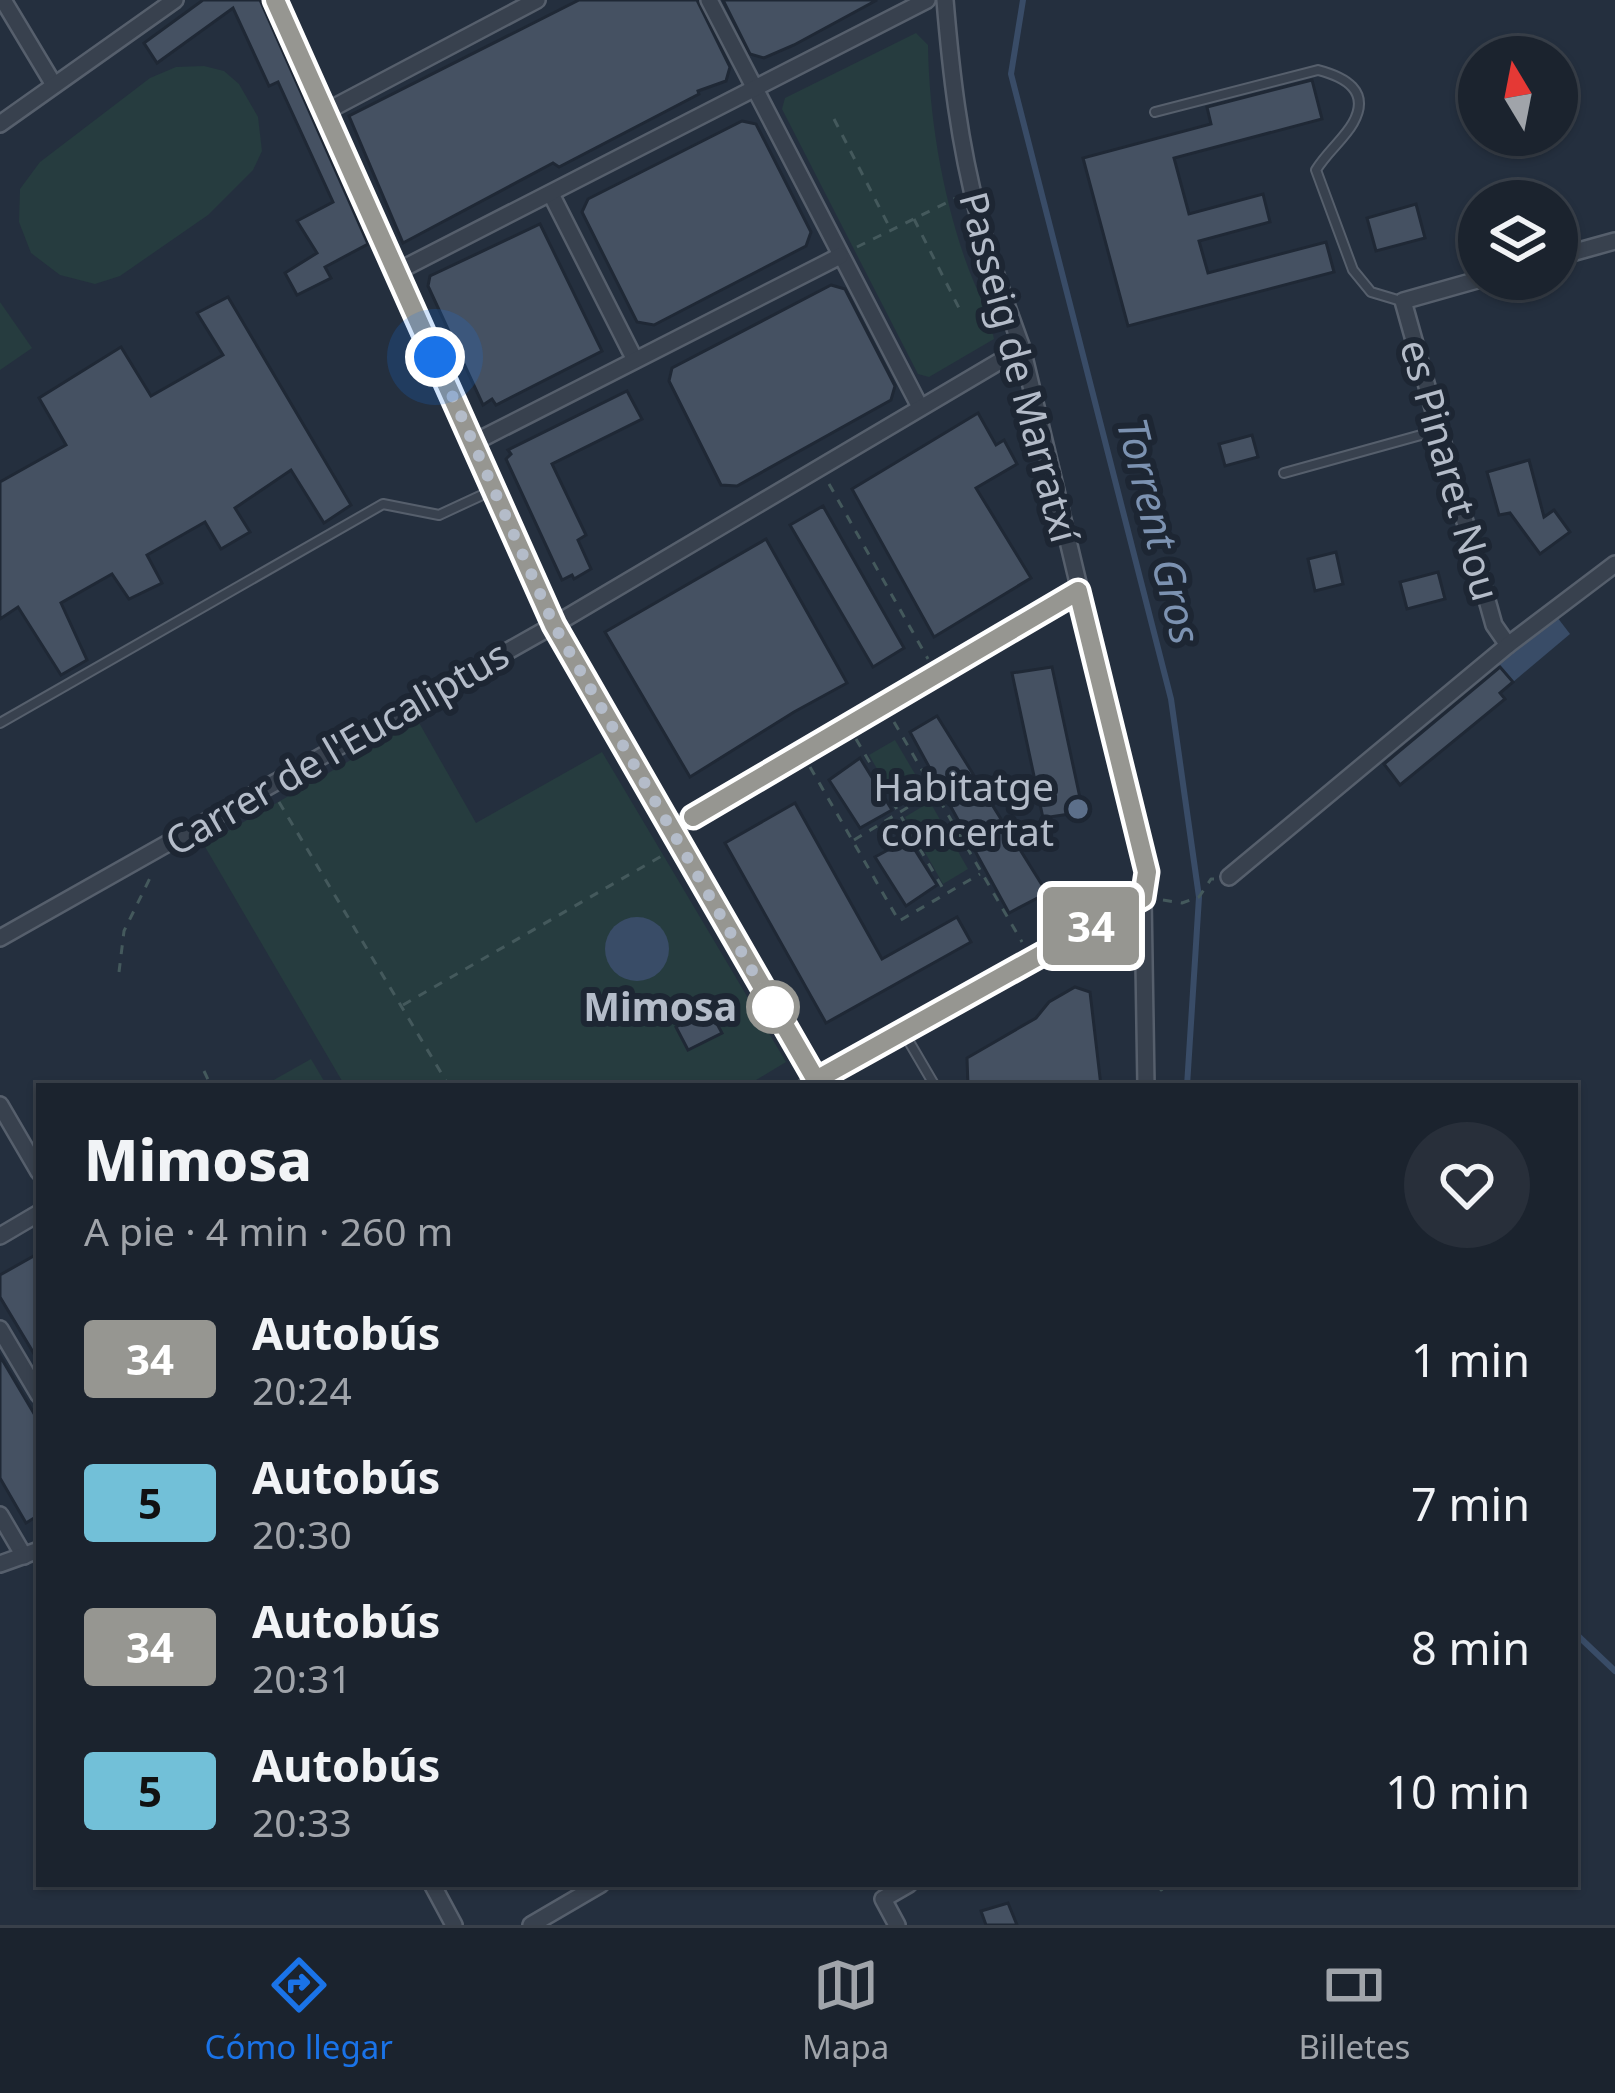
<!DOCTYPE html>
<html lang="es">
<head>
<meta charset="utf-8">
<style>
  :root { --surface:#1b232e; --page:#282f3a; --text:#f1f3f6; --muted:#a0a4aa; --line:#39404a; --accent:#1a73e8 }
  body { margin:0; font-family:"Noto Sans",sans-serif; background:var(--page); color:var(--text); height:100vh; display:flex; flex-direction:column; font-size:45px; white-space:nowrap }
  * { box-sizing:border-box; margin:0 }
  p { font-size:39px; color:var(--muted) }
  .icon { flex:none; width:66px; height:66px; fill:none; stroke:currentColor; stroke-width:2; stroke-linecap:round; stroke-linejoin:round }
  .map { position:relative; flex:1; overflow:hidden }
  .panel { position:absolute; left:36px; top:1083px; width:1542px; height:804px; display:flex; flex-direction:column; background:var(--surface); border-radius:0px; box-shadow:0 3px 9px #0004,0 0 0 3px var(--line) }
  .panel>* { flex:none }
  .badge { padding:0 24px; border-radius:9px; font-size:42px; line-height:78px }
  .needle { width:78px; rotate:350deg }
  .tools { position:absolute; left:1458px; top:36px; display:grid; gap:24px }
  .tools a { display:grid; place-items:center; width:120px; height:120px; border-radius:50%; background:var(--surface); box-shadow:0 3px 9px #0004,0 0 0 3px var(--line); font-size:60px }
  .you { position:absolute; width:60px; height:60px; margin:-30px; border:9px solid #fff; border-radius:50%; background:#1a73e8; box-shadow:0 0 0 18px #1a73e833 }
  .map>.badge { position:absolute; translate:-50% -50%; box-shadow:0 0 0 6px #fff }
  .round { display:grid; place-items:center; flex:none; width:126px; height:126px; border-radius:63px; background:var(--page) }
  .summary { display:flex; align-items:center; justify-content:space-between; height:204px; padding:0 48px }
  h1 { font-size:57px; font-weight:800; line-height:90px }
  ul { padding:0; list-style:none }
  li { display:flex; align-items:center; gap:36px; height:144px; padding:0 48px }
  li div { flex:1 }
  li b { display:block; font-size:45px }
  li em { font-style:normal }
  li .badge { min-width:132px; font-weight:700; text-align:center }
  .tabs { display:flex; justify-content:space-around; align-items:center; height:168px; border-top:3px solid var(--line); background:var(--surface); font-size:33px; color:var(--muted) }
  .tabs a { display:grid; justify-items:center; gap:6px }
  .tabs .current { color:var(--accent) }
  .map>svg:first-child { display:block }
  .green { fill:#263c3f }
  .water { fill:#394c67 }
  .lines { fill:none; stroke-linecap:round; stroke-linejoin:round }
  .stream { stroke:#394c67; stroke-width:6 }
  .building { fill:#455162; stroke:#1f2835; stroke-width:3 }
  .lane-casing { stroke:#565f6c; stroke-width:12 }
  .street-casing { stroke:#565f6c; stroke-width:20 }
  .path { stroke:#44595c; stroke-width:3; stroke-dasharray:9 9; stroke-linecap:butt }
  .lane { stroke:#38414e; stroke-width:8 }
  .street { stroke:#38414e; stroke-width:15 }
  .line-casing { stroke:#fff; stroke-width:27 }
  .line { stroke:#969691; stroke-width:18 }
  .walk { stroke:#b4bcc9; stroke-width:12; stroke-dasharray:0 21.6 }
  .service-dot { fill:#5c6f8a; stroke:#1d2633; stroke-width:4.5 }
  .stop-dot { fill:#fff; stroke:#969691; stroke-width:6 }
  .labels { text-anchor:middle; stroke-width:12; stroke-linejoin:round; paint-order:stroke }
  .street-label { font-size:39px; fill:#b4bcc9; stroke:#1d2633 }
  .poi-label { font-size:39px; fill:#b4bcc9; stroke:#1d2633; text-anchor:end }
  .stop-label { font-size:39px; font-weight:bold; fill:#b4bcc9; stroke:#1d2633; text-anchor:end }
  .water-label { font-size:42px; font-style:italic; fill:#7c92b1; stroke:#1d2633 }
</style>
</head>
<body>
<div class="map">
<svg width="1615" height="1925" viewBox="0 0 1615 1925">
  <rect width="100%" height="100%" fill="#242f3e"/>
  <!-- green -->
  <g class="green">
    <path d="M916,33l12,12c1,71 14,147 37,214 9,27 24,53 29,80l-65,38 -11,-3 -136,-265 3,-11z"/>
    <path d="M204,66l20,5 15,13 19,33 4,34 -9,19 -45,45 -88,61 -25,8 -35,-9 -29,-22 -12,-31 1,-33 20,-27 110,-84 26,-11z"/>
    <path d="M0,302l32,46 -32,22z"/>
    <path d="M418,721l58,102 126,-71 184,310 -40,24h-401l-141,-241z"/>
    <path d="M895,740l30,51 -26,16 -30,-52z"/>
    <path d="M930,802l38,67 -25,15 -38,-67z"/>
    <path d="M311,1059l16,27h-64z"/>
  </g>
  <!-- water -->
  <g class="water">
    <path d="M1557,617l13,17 -57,48 -15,-18z"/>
    <circle cx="637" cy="949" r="32"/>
  </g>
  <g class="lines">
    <!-- stream -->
    <g class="stream">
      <path d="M1023,0l-12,74 160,625 28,198 -12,189"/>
      <path d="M1575,1633l40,38"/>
    </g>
  </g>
  <!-- building -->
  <g class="building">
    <path d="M203,0h57l108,244 -43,23 6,11 -34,17 -12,-22 32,-20 -20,-32 36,-19 -55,-120 -9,4 -36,-78 -76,55 -13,-20z"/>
    <path d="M579,0h118l33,67 -4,14 -28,10 1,3 -140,73 -6,-4 -150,80 -54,-127z"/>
    <path d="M723,0h154l-83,45 -30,13 -14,-4z"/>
    <path d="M1312,80l10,39 -148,39 15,56 74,-20 7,28 -71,19 9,32 118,-31 8,30 -206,54 -45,-168 128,-34 -4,-17z"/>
    <path d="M742,121l14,3 55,108 -5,14 -152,79 -17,-3 -55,-110 6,-13z"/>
    <path d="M1416,204l9,34 -49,13 -9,-33z"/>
    <path d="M540,224l62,127 -106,54 -4,-6 -9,6 -55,-119 2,-10z"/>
    <path d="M831,285l14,4 50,97 -4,14 -154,86 -16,-1 -52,-104 3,-13z"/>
    <path d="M228,297l123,208 -27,18 -33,-53 -56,38 15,24 -29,17 -16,-27 -58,33 15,28 -33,16 -17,-25 -51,29 26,57 -26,15 -43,-68 -18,12v-137l66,-37 -27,-47 82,-51 30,49 72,-41 -26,-42z"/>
    <path d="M627,391l15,28 -90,45 34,71 -8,5 13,29 -17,10 -2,-4 -10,5 -56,-121 5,-5 -3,-4z"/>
    <path d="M978,413l18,32 8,-5 13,24 -41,24 55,90 -97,59 -82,-148z"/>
    <path d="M1252,435l6,22 -33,9 -6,-22z"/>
    <path d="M1529,460l15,57 10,-7 16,22 -30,22 -30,-41 -11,2 -12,-43z"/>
    <path d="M823,506l81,142 -31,19 -83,-142z"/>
    <path d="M766,539l81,144 -53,29 -104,65 -85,-145z"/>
    <path d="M1336,552l7,32 -28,7 -7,-32z"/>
    <path d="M1438,572l7,27 -38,10 -7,-27z"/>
    <path d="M1052,667l31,145 -40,6 -31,-145z"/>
    <path d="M1500,667l13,15 -13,11 5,6 -105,86 -16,-21z"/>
    <path d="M937,716l110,177 -38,20 -99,-181z"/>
    <path d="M860,758l32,52 -32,18 -31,-48z"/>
    <path d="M795,803l87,156 75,-42 14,25 -145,81 -101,-180z"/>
    <path d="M908,839l29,46 -31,21 -31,-49z"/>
    <path d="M1075,987l15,5 11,94h-133l-1,-28 69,-40 13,-16z"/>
    <path d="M709,1009l13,24 -34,17 -12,-23z"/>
    <path d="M39,1253v109l-39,-65v-22z"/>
    <path d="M0,1356l39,66v93l-13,8 -26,-45z"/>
    <path d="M1008,1903l9,22h-31l-5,-14z"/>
  </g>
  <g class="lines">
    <defs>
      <g id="lane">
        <path d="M1155,112l163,-42c27,7 53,21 35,53 -9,16 -26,29 -37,47l37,100 18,22 30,9"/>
        <path d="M1284,473l155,-43"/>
        <path d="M0,723l383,-219 56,11 54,-25"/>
        <path d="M904,1033l31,53"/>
      </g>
      <g id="street">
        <path d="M3,0l51,85"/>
        <path d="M275,0l279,625 265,461"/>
        <path d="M709,0l211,407"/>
        <path d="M945,0c6,72 14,143 33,214 11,45 28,90 44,134l125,524 -4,26 3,188"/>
        <path d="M325,112l212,-112"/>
        <path d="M0,124l175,-124"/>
        <path d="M551,194l84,166"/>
        <path d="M1557,257l58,-16"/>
        <path d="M396,272l531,-272"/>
        <path d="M1481,279l-78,22 91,324 14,20"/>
        <path d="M473,443l367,-187"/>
        <path d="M670,830l408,-239"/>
        <path d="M1229,877l279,-232 107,-81"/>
        <path d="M0,938l554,-313 468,-277"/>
        <path d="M806,1086l337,-188"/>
        <path d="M0,1105l39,67"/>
        <path d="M0,1236l39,-23"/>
        <path d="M0,1329l39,66"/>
        <path d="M0,1515l24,41"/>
        <path d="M0,1564l39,-14"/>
        <path d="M432,1884l22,41"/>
        <path d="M531,1925l70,-41"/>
        <path d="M897,1925l-14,-26 26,-15"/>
      </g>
    </defs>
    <!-- lane casing -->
    <use href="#lane" class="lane-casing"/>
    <!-- street casing -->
    <use href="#street" class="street-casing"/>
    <!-- path -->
    <g class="path">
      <path d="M834,119l57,111"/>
      <path d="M914,219l48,95"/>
      <path d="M857,247l99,-49"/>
      <path d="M829,484l99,175"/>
      <path d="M894,722l128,220"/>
      <path d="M856,739l89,153"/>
      <path d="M810,767l89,154 81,-47"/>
      <path d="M279,802l170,284"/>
      <path d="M854,840l79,-48"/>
      <path d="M1163,900l19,3 17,-6 12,-18h3"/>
      <path d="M119,972l5,-41 27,-55"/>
      <path d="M403,1005l262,-151"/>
      <path d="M204,1071l7,15"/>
      <path d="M432,1086l13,-7"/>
      <path d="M1157,1884l4,6 11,-6"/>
    </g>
    <!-- lane -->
    <use href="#lane" class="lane"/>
    <!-- street -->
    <use href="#street" class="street"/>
  </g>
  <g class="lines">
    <defs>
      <path id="line" d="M275,0l279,625 262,455 327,-182 4,-26 -69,-281 -385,226"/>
    </defs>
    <!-- line casing -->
    <use href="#line" class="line-casing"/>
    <!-- line -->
    <use href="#line" class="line"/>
    <!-- walk -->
    <path class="walk" d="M435,357l119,268 219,382"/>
  </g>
  <!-- markers -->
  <circle class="service-dot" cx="1078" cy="809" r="12"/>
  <circle class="stop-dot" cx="773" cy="1007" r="24"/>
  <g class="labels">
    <!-- street labels -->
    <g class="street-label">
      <text transform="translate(1019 367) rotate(75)" y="14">Passeig de Marratxí</text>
      <text transform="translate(1450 470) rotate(74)" y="14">es Pinaret Nou</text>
      <text transform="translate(337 748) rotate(-30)" y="14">Carrer de l'Eucaliptus</text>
    </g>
    <!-- poi labels -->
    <g class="poi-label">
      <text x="1054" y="801">Habitatge<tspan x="1054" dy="45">concertat</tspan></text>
    </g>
    <!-- stop labels -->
    <g class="stop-label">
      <text x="737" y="1021">Mimosa</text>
    </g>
    <!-- water labels -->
    <g class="water-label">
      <text transform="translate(1159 531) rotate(76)" y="15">Torrent Gros</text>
    </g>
  </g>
</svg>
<div class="tools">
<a><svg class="needle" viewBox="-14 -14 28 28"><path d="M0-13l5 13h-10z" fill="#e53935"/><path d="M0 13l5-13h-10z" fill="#a0a4aa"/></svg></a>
<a><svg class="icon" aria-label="layers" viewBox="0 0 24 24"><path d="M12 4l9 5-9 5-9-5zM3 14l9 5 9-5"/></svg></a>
</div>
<div class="you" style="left:435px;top:357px"></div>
<b class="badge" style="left:1091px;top:926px;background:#969691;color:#fff">34</b>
<section class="panel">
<div class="summary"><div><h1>Mimosa</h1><p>A pie · 4 min · 260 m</p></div><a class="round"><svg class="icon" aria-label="heart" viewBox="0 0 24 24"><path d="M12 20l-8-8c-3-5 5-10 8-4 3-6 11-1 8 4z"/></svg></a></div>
<ul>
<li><span class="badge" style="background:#969691;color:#fff">34</span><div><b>Autobús</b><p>20:24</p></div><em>1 min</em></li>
<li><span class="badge" style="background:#72c0d8;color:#111">5</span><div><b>Autobús</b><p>20:30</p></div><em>7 min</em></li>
<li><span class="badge" style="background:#969691;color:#fff">34</span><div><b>Autobús</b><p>20:31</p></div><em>8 min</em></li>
<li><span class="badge" style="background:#72c0d8;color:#111">5</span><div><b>Autobús</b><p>20:33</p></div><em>10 min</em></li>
</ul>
</section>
</div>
<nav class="tabs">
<a class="current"><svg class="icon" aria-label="directions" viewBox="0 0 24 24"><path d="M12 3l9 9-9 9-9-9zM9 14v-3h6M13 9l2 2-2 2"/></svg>Cómo llegar</a>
<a><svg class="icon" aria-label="map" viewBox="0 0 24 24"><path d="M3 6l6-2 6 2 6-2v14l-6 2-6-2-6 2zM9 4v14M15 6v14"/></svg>Mapa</a>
<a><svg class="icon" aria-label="tickets" viewBox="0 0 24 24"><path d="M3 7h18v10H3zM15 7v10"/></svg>Billetes</a>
</nav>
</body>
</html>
